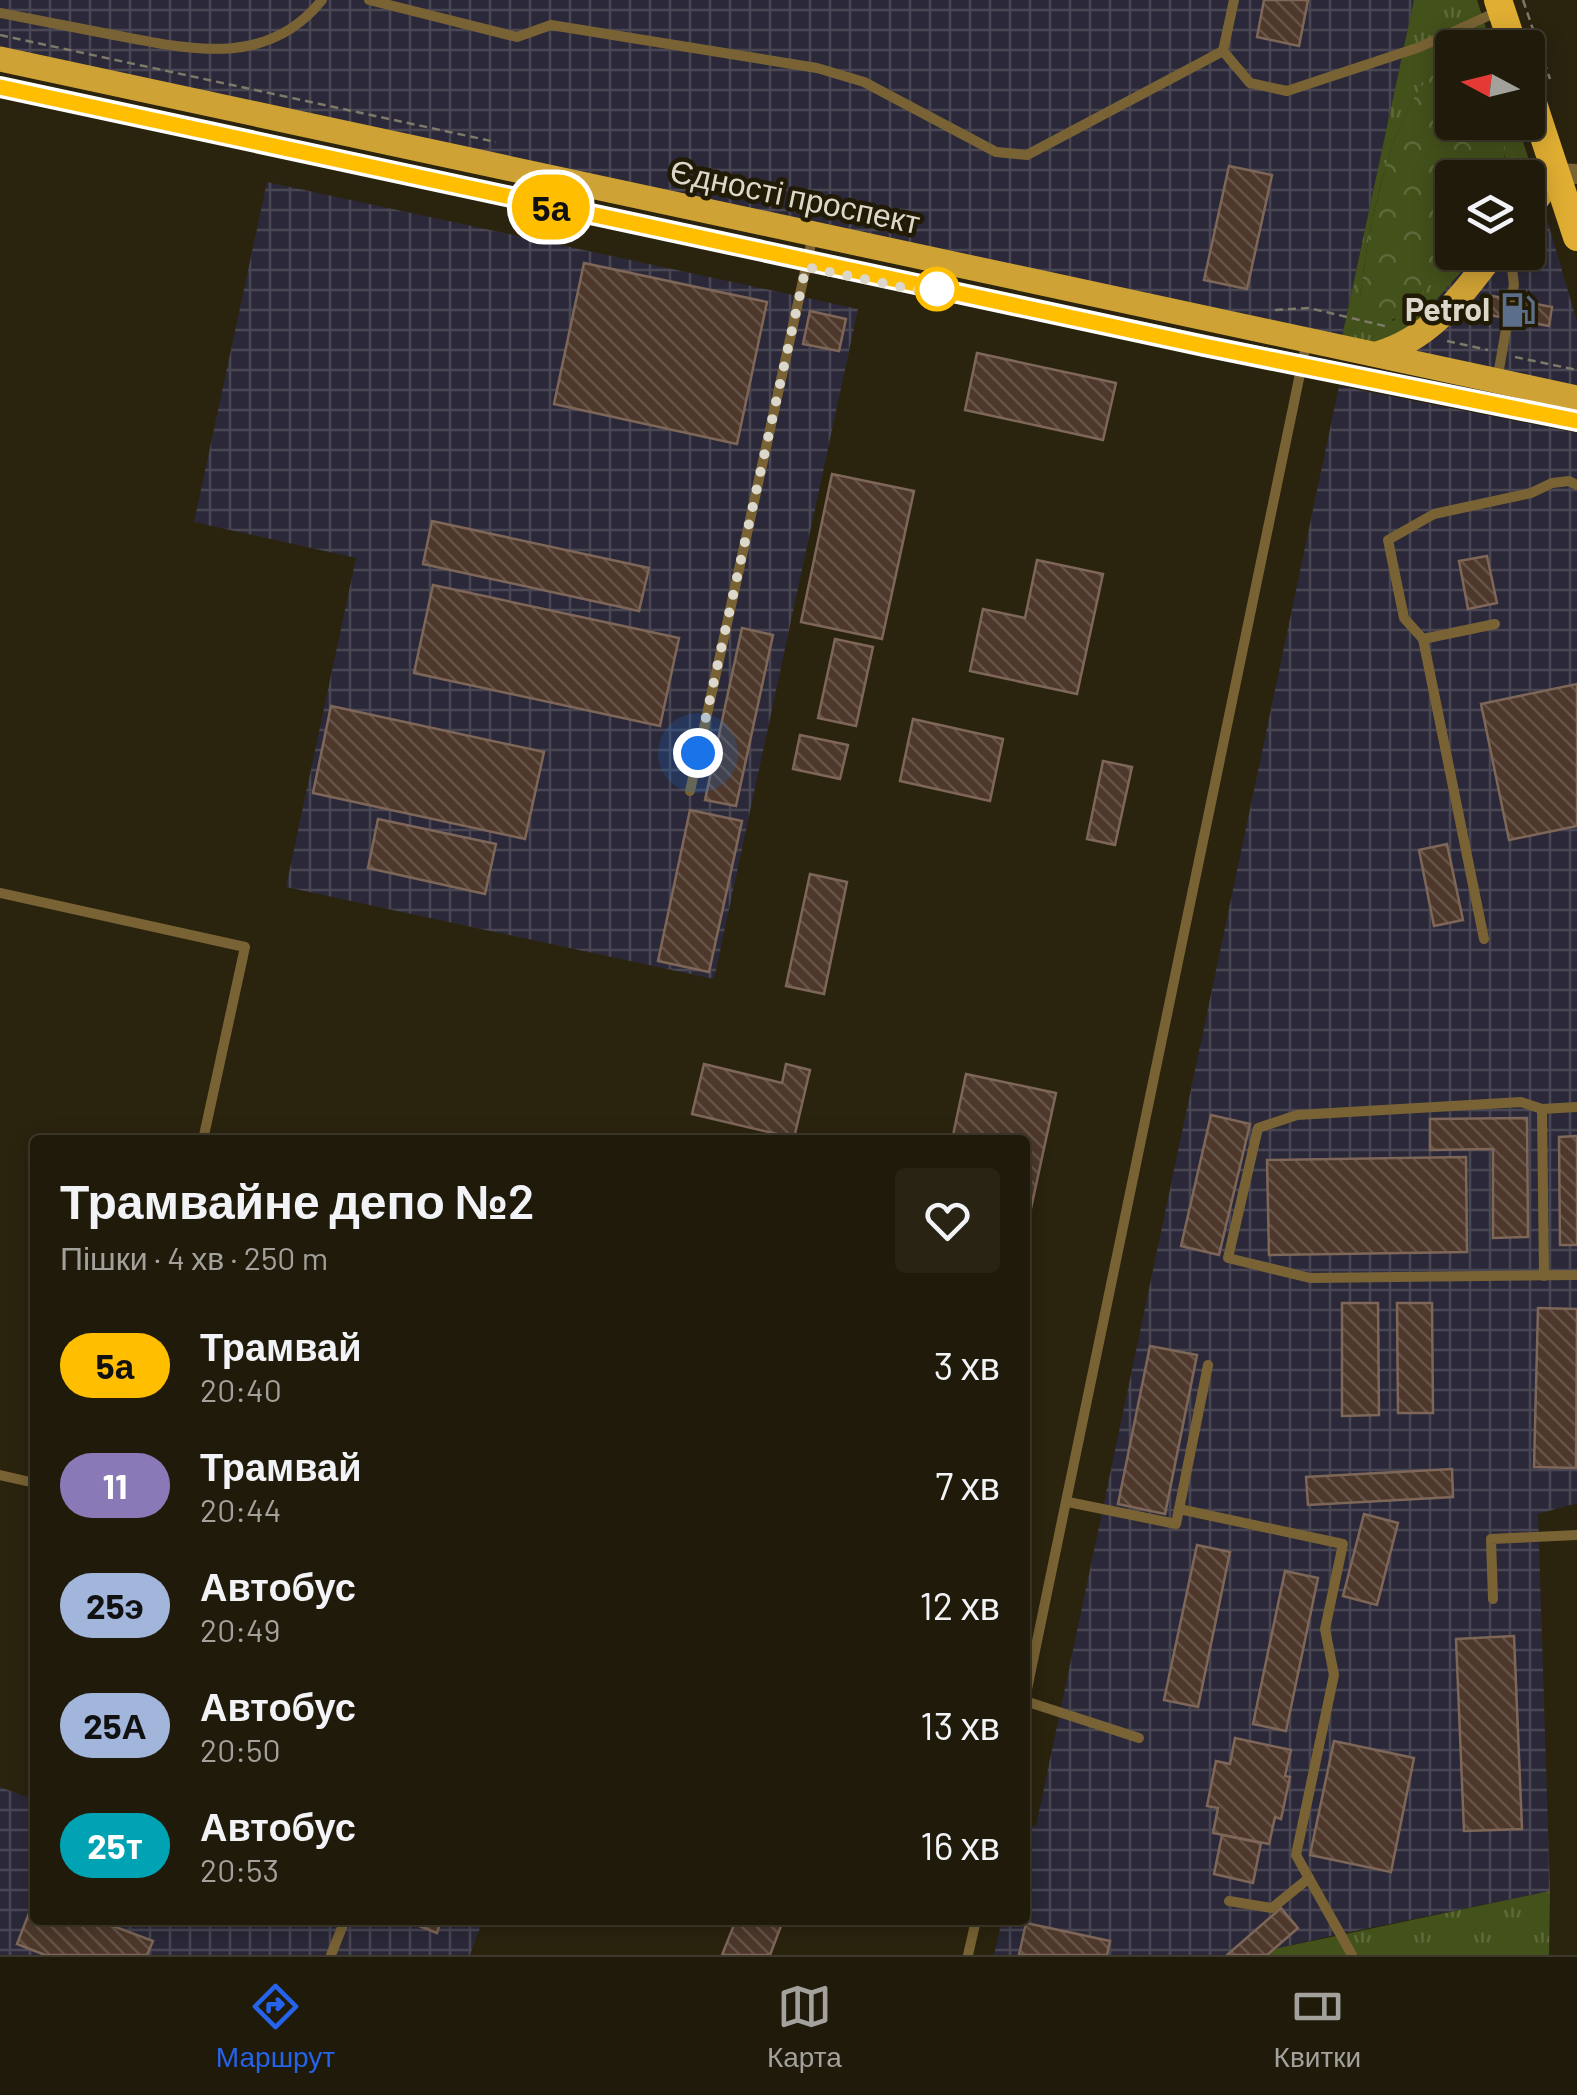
<!DOCTYPE html>
<html lang="uk">
<head>
<meta charset="utf-8">
<style>
  :root { --surface:#201a0a; --page:#282313; --text:#f1f3f6; --muted:#a2a19c; --line:#3d382b; --accent:#2563eb }
  body { margin:0; font-family:Barlow,sans-serif; background:var(--page); color:var(--text); height:100vh; display:flex; flex-direction:column; font-size:38px; white-space:nowrap }
  * { box-sizing:border-box; margin:0 }
  p { font-size:32px; color:var(--muted) }
  .icon { flex:none; width:55px; height:55px; fill:none; stroke:currentColor; stroke-width:2; stroke-linecap:round; stroke-linejoin:round }
  .map { position:relative; flex:1; overflow:hidden }
  .panel { position:absolute; left:30px; top:1135px; width:1000px; height:790px; display:flex; flex-direction:column; background:var(--surface); border-radius:10px; box-shadow:0 5px 25px #0003,0 0 0 2px var(--line) }
  .panel>* { flex:none }
  .badge { padding:0 20px; border-radius:32px; font-size:35px; line-height:65px }
  .needle { width:65px; rotate:277deg }
  .fabs { position:absolute; left:1435px; top:30px; display:grid; gap:20px }
  .fabs a { display:grid; place-items:center; width:110px; height:110px; border-radius:10px; background:var(--surface); box-shadow:0 5px 25px #0003,0 0 0 2px var(--line); font-size:50px }
  .you { position:absolute; width:50px; height:50px; margin:-25px; border:8px solid #fff; border-radius:50%; background:#1a73e8; box-shadow:0 0 0 15px #1a73e833 }
  .map>.badge { position:absolute; translate:-50% -50%; box-shadow:0 0 0 5px #fff }
  .round { display:grid; place-items:center; flex:none; width:105px; height:105px; border-radius:10px; background:var(--page) }
  .overview { display:flex; align-items:center; justify-content:space-between; height:170px; padding:0 30px }
  h1 { font-size:48px; font-weight:600; line-height:75px }
  ul { padding:0; list-style:none }
  li { display:flex; align-items:center; gap:30px; height:120px; padding:0 30px }
  li div { flex:1 }
  li b { display:block; font-size:38px }
  li em { font-style:normal }
  li .badge { min-width:110px; font-weight:700; text-align:center }
  .menu { display:flex; justify-content:space-around; align-items:center; height:140px; border-top:2px solid var(--line); background:var(--surface); font-size:28px; color:var(--muted) }
  .menu a { display:grid; justify-items:center; gap:5px }
  .menu .selected { color:var(--accent) }
  .map>svg:first-child { display:block }
  .industrial { fill:url(#industrial-grid) }
  .grass { fill:url(#grass-tufts) }
  .forest { fill:url(#forest-crowns) }
  .building { fill:url(#building-back-hatch); stroke:#7e6759; stroke-width:2.5 }
  .lines { fill:none; stroke-linecap:round; stroke-linejoin:round }
  .path { stroke:#7e7968; stroke-width:2.5; stroke-dasharray:8 5; stroke-linecap:butt }
  .service { stroke:#796335; stroke-width:10 }
  .minor { stroke:#796335; stroke-width:20 }
  .primary { stroke:#cfa235; stroke-width:25 }
  .trunk { stroke:#e0ae32; stroke-width:28 }
  .tram { stroke:#989383; stroke-width:2.5 }
  .line-casing { stroke:#fff; stroke-width:22 }
  .line { stroke:#ffbf00; stroke-width:15 }
  .walk { stroke:#dbd7ca; stroke-width:10; stroke-dasharray:0 18 }
  .stop-dot { fill:#fff; stroke:#ffbf00; stroke-width:5 }
  .labels { text-anchor:middle; stroke-width:9; stroke-linejoin:round; paint-order:stroke }
  .street-label { font-size:32px; fill:#dbd7ca; stroke:#211a05 }
  .poi-label { font-size:32px; font-weight:bold; fill:#dbd7ca; stroke:#211a05; text-anchor:end }
</style>
</head>
<body>
<div class="map">
<svg width="1577" height="1955" viewBox="0 0 1577 1955">
  <defs>
    <pattern id="industrial-grid" width="8" height="8" patternUnits="userSpaceOnUse" patternTransform="scale(2.5)"><rect width="8" height="8" fill="#2b2939"/><path d="M0 4h8M4 0v8" fill="none" stroke="#494754"/></pattern>
    <pattern id="grass-tufts" width="24" height="20" patternUnits="userSpaceOnUse" patternTransform="scale(2.5)"><rect width="24" height="20" fill="#43511b"/><path d="M3 7l-1-3M5 7V3M7 7l1-3M15 17l-1-3M17 17v-4M19 17l1-3" fill="none" stroke="#5e693b"/></pattern>
    <pattern id="forest-crowns" width="20" height="18" patternUnits="userSpaceOnUse" patternTransform="scale(2.5)"><rect width="20" height="18" fill="#43511b"/><path d="M2 6a3 3 0 1 1 6 0M12 15a3 3 0 1 1 6 0" fill="none" stroke="#5e693b"/></pattern>
    <pattern id="building-back-hatch" width="6" height="6" patternUnits="userSpaceOnUse" patternTransform="scale(2.5)"><rect width="6" height="6" fill="#4d382b"/><path d="M-1 5l2 2M0 0l6 6M5-1l2 2" fill="none" stroke="#665448"/></pattern>
  </defs>
  <rect width="100%" height="100%" fill="#2a230e"/>
  <!-- industrial -->
  <g class="industrial">
    <path d="M0,0h1414l-72,337 -1342,-290z"/>
    <path d="M267,182l591,127 -144,670 -428,-92 70,-329 -162,-36z"/>
    <path d="M1537,185l40,137v66l-184,-40 85,-95 50,-1v-56z"/>
    <path d="M1339,386l238,47v1070l-39,11 12,377 -215,44 -61,14 -7,6h-273l8,-35h23v-95l11,1z"/>
    <path d="M0,1787l35,13v120h448l-13,35h-470z"/>
  </g>
  <!-- grass -->
  <g class="grass">
    <path d="M1414,0h63l15,47 -40,1v15c-60,19 -85,177 -92,234l33,24 67,-68h18l-85,95 -51,-11z"/>
    <path d="M1502,123h15l20,62 -9,11v-18h-29l6,-17z"/>
    <path d="M1550,1891l-1,64h-282l7,-6z"/>
  </g>
  <!-- forest -->
  <path class="forest" d="M1452,63v59l50,1c5,20 4,35 -3,54l-47,1v74l8,1 -61,64 -18,7 -12,-5 -9,-22c7,-56 32,-216 92,-234z"/>
  <!-- building -->
  <g class="building">
    <path d="M1264,0h44l-9,46 -42,-9z"/>
    <path d="M1229,166l43,9 -25,114 -43,-9z"/>
    <path d="M584,263l183,39 -30,142 -183,-40z"/>
    <path d="M1487,295l65,12 -3,19 -65,-12z"/>
    <path d="M810,311l36,8 -7,32 -36,-7z"/>
    <path d="M977,353l139,30 -13,57 -138,-30z"/>
    <path d="M832,474l82,17 -32,148 -81,-17z"/>
    <path d="M432,521l217,47 -10,43 -216,-47z"/>
    <path d="M1487,556l10,47 -29,6 -9,-48z"/>
    <path d="M1037,560l66,14 -26,120 -107,-23 13,-62 42,9z"/>
    <path d="M433,585l246,53 -19,88 -246,-53z"/>
    <path d="M742,628l31,7 -37,171 -31,-6z"/>
    <path d="M835,639l38,8 -17,79 -38,-8z"/>
    <path d="M1577,684v142l-68,14 -28,-136z"/>
    <path d="M331,706l213,46 -19,87 -212,-46z"/>
    <path d="M913,719l90,20 -13,62 -90,-20z"/>
    <path d="M800,735l48,10 -8,34 -47,-10z"/>
    <path d="M1103,761l29,6 -17,78 -28,-6z"/>
    <path d="M690,810l52,11 -33,151 -51,-11z"/>
    <path d="M378,819l118,25 -11,50 -117,-26z"/>
    <path d="M1447,844l16,76 -29,6 -15,-76z"/>
    <path d="M810,874l37,8 -23,112 -38,-8z"/>
    <path d="M704,1064l78,19 4,-19 24,6 -16,68 -102,-24z"/>
    <path d="M966,1074l90,19 -31,143v-96h-73z"/>
    <path d="M1211,1115l39,9 -31,131 -38,-9z"/>
    <path d="M1527,1118l1,119 -35,1v-89l-63,1v-31z"/>
    <path d="M1577,1136v109h-17l-1,-108z"/>
    <path d="M1466,1157l1,95 -198,3 -2,-95z"/>
    <path d="M1342,1303h36l1,112 -37,1z"/>
    <path d="M1397,1303h35l1,110h-35z"/>
    <path d="M1538,1308l39,1 -1,159 -42,-1z"/>
    <path d="M1150,1346l47,9 -32,159 -47,-10z"/>
    <path d="M1452,1469l1,28 -145,8 -2,-28z"/>
    <path d="M1364,1514l34,9 -21,82 -34,-9z"/>
    <path d="M1197,1545l33,7 -32,155 -34,-7z"/>
    <path d="M1285,1571l33,7 -32,153 -33,-7z"/>
    <path d="M1514,1636l8,193 -58,2 -8,-192z"/>
    <path d="M1235,1738l56,12 -6,26 5,1 -9,42 -6,-2 -6,27 -56,-11 5,-25 -11,-2 9,-45 14,3z"/>
    <path d="M1334,1741l80,17 -23,114 -81,-17z"/>
    <path d="M1222,1835l39,8 -8,40 -39,-9z"/>
    <path d="M35,1898v22h62l56,21 -6,14h-102l-28,-11z"/>
    <path d="M1281,1908l17,20 -31,27h-40z"/>
    <path d="M404,1920h37l-4,13z"/>
    <path d="M736,1920h31l14,6 -11,29h-48z"/>
    <path d="M1026,1923l84,18 -3,14h-88z"/>
  </g>
  <g class="lines">
    <!-- path -->
    <g class="path">
      <path d="M1523,0l27,79"/>
      <path d="M0,35l496,107"/>
      <path d="M819,269l155,33"/>
      <path d="M1275,310l34,-2 76,18"/>
      <path d="M1447,341l41,9"/>
      <path d="M1515,357l62,13"/>
    </g>
    <!-- service -->
    <g class="service">
      <path d="M369,0l148,37 34,-12 266,43 47,14 132,70 31,3 196,-104"/>
      <path d="M0,13c38,7 76,15 114,22 75,14 153,34 208,-35"/>
      <path d="M1223,51l27,32 37,8 133,-44 81,-37"/>
      <path d="M1223,51l11,-51"/>
      <path d="M1510,252l4,33 -3,14"/>
      <path d="M1497,381l11,-63"/>
      <path d="M1423,639l72,-15"/>
      <path d="M690,791l123,-556"/>
      <path d="M0,893l245,54 -42,193"/>
      <path d="M1484,939l-61,-300 -19,-21 -16,-78 46,-26 97,-21 21,-10 17,-2 8,4"/>
      <path d="M1577,1107l-35,2 -21,-7 -224,13 -39,13 -30,130 82,20 267,-3"/>
      <path d="M1542,1109l2,167"/>
      <path d="M0,1475l35,8"/>
      <path d="M1068,1502l108,22 32,-159"/>
      <path d="M1179,1509l164,35 -18,85 9,46 -38,180 56,100"/>
      <path d="M1493,1599l-2,-60 86,-4"/>
      <path d="M1025,1699l282,-1359"/>
      <path d="M1025,1701l114,37"/>
      <path d="M1229,1901l43,7 37,-30"/>
      <path d="M331,1955l14,-35"/>
      <path d="M968,1955l8,-35"/>
    </g>
    <!-- minor -->
    <path class="minor" d="M1556,173l21,1"/>
    <!-- primary -->
    <g class="primary">
      <path d="M0,59l1577,339"/>
      <path d="M1528,211l28,-38"/>
      <path d="M1377,354c55,-16 84,-58 118,-102"/>
    </g>
    <!-- trunk -->
    <g class="trunk">
      <path d="M1498,0l16,48"/>
      <path d="M1528,88l49,149"/>
    </g>
    <!-- tram -->
    <path class="tram" d="M0,79l809,175 768,159"/>
  </g>
  <g class="lines">
    <defs>
      <path id="line" d="M0,87l1204,259 373,75"/>
    </defs>
    <!-- line casing -->
    <use href="#line" class="line-casing"/>
    <!-- line -->
    <use href="#line" class="line"/>
    <!-- walk -->
    <path class="walk" d="M698,753l108,-486 134,28 -3,-6"/>
  </g>
  <!-- icons -->
  <defs>
    <symbol id="fuel-bare" viewBox="-9 -9 18 18"><path d="M-5.5-6h7V0h2V4h1.3V-2.5L3-4.5l.8-.8L6-3V5H2.5V1h-1V6h-7ZM-4.2-4.7v3.2H.2V-4.7Z" fill="#5c6f8a" stroke="#211a05" stroke-width="2.5" paint-order="stroke"/></symbol>
  </defs>
  <g fill-rule="evenodd">
    <use href="#fuel-bare" x="1493" y="285" width="50" height="50"/>
  </g>
  <!-- markers -->
  <circle class="stop-dot" cx="937" cy="289" r="20"/>
  <g class="labels">
    <!-- street labels -->
    <g class="street-label">
      <text transform="translate(795 197) rotate(12)" y="11">Єдності проспект</text>
    </g>
    <!-- poi labels -->
    <g class="poi-label">
      <text x="1490" y="321">Petrol</text>
    </g>
  </g>
</svg>
<div class="fabs">
<a><svg class="needle" viewBox="-14 -14 28 28"><path d="M0-13l5 13h-10z" fill="#e53935"/><path d="M0 13l5-13h-10z" fill="#a2a19c"/></svg></a>
<a><svg class="icon" aria-label="layers" viewBox="0 0 24 24"><path d="M12 4l9 5-9 5-9-5zM3 14l9 5 9-5"/></svg></a>
</div>
<div class="you" style="left:698px;top:753px"></div>
<b class="badge" style="left:551px;top:207px;background:#ffbf00;color:#111">5а</b>
<section class="panel">
<div class="overview"><div><h1>Трамвайне депо №2</h1><p>Пішки · 4 хв · 250 m</p></div><a class="round"><svg class="icon" aria-label="heart" viewBox="0 0 24 24"><path d="M12 20l-8-8c-3-5 5-10 8-4 3-6 11-1 8 4z"/></svg></a></div>
<ul>
<li><span class="badge" style="background:#ffbf00;color:#111">5а</span><div><b>Трамвай</b><p>20:40</p></div><em>3 хв</em></li>
<li><span class="badge" style="background:#897ab7;color:#fff">11</span><div><b>Трамвай</b><p>20:44</p></div><em>7 хв</em></li>
<li><span class="badge" style="background:#a2b5db;color:#111">25э</span><div><b>Автобус</b><p>20:49</p></div><em>12 хв</em></li>
<li><span class="badge" style="background:#a2b5db;color:#111">25А</span><div><b>Автобус</b><p>20:50</p></div><em>13 хв</em></li>
<li><span class="badge" style="background:#00a3b4;color:#fff">25т</span><div><b>Автобус</b><p>20:53</p></div><em>16 хв</em></li>
</ul>
</section>
</div>
<nav class="menu">
<a class="selected"><svg class="icon" aria-label="directions" viewBox="0 0 24 24"><path d="M12 3l9 9-9 9-9-9zM9 14v-3h6M13 9l2 2-2 2"/></svg>Маршрут</a>
<a><svg class="icon" aria-label="map" viewBox="0 0 24 24"><path d="M3 6l6-2 6 2 6-2v14l-6 2-6-2-6 2zM9 4v14M15 6v14"/></svg>Карта</a>
<a><svg class="icon" aria-label="tickets" viewBox="0 0 24 24"><path d="M3 7h18v10H3zM15 7v10"/></svg>Квитки</a>
</nav>
</body>
</html>
